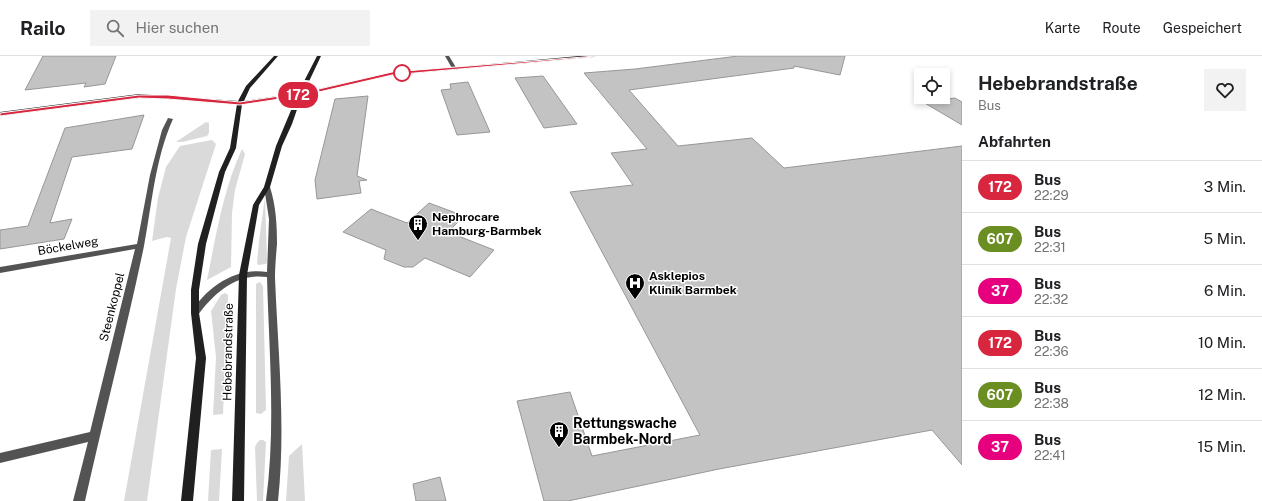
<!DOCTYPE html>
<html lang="de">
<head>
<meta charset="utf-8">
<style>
  :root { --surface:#fff; --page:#f2f2f2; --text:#202124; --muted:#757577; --line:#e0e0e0 }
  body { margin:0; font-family:"Public Sans",sans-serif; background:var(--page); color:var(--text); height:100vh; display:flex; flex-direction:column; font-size:15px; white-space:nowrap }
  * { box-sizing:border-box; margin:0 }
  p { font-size:13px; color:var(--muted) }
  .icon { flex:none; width:22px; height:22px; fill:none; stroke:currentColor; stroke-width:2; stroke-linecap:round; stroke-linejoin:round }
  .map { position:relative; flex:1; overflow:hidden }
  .side { display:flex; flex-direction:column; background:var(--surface); width:300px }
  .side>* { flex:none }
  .badge { padding:0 8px; border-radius:13px; font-size:14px; line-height:26px }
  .buttons { position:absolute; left:914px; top:12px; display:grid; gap:8px }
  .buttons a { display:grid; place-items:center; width:36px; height:36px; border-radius:0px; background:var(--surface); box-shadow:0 2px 6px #0003; font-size:20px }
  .map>.badge { position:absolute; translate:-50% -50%; box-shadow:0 0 0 2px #fff }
  h2 { padding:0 16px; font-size:15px; line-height:36px }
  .round { display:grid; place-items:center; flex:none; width:42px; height:42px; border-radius:0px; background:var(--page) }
  .headline { display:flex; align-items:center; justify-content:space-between; height:68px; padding:0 16px }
  h1 { font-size:19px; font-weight:700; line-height:30px }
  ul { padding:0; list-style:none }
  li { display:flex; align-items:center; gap:12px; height:52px; padding:0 16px; border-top:1px solid var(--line) }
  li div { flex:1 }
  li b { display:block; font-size:15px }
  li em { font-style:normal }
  li .badge { min-width:44px; font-weight:700; text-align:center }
  header { display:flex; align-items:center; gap:24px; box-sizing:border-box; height:56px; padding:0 20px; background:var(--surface); border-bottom:1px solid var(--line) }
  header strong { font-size:19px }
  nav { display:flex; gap:22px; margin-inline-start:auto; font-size:14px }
  .search { width:280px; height:36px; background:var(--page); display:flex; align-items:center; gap:10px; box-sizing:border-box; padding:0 14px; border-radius:0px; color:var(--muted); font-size:15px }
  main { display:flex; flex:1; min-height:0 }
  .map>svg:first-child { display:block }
  .green { fill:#dadada }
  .building { fill:#c3c3c3; stroke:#979797 }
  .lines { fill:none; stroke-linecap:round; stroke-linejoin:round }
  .service { fill:#535353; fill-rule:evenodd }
  .minor { fill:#535353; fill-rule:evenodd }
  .secondary { fill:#202020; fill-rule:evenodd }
  .line { fill:#d7263d; stroke:#fff }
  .stop-dot { fill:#fff; stroke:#d7263d; stroke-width:2 }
  .labels { text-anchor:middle; stroke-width:3; stroke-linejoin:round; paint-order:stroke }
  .poi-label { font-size:12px; font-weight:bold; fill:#000; stroke:#fff; text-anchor:start }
  .street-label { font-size:12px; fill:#000; stroke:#fff }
  .near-poi-label { font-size:14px; font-weight:bold; fill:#000; stroke:#fff; text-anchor:start }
</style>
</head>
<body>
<header>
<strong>Railo</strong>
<div class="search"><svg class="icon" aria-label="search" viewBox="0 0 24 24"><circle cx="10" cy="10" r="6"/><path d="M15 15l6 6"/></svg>Hier suchen</div>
<nav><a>Karte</a><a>Route</a><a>Gespeichert</a></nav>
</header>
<main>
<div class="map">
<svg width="962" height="445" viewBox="0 0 962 445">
  <rect width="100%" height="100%" fill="#fff"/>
  <!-- green -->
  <g class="green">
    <path d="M206,66l3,1v10l-2,3 -25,6h-6z"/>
    <path d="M212,84l4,4 -30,93 -10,52 -29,212h-23l47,-263 -4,-1 -15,4 6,-43 8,-31 14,-21z"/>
    <path d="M242,93l3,5 -10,36 -3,23 -1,54 -24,13c9,-44 16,-90 35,-131z"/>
    <path d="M265,141l2,65 -1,2 -8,1 -1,-2 2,-22z"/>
    <path d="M260,226l3,4 3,124 -5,4 -5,-1v-129z"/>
    <path d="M225,237l3,2 -5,119 -10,1 3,-58 -5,-46 10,-16z"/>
    <path d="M260,384h3l3,2 -3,59h-6l-2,-54 2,-4z"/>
    <path d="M302,388l3,57h-19l3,-45z"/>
    <path d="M222,393l-3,52h-11l3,-51z"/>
  </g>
  <!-- building -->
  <g class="building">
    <path d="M43,0h73l-11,28 -21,3 2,-4 -61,7z"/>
    <path d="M738,0h107l-5,19 -46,-9v2l-165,22 49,56 74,-8 32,30 178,-22v319l-30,-35 -213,39 -151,32h-24l-27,-100 53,-9 22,64 108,-21 -130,-243 63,-7 -22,-32 36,-4 -63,-76 51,-4z"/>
    <path d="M543,20l34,48 -33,4 -29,-50z"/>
    <path d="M468,26l22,50 -33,3 -16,-45 10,-1 -1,-5z"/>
    <path d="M368,40l-11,80 10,4 -8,1 2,12 -44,6 -2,-19 20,-81z"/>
    <path d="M955,42l7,4v23l-39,-23z"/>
    <path d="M144,59l-12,34 -60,8 -22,66 22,-4 -8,20 -64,10v-19l28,-4 37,-98z"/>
    <path d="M429,147l35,13 -16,16 46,18 -24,27 -45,-19 -12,9h-9l-20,-8 2,-9 -43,-18 28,-23 36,14z"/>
    <path d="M440,421l6,24h-30l-3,-17z"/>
  </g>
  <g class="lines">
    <!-- service -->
    <g class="service">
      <path d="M445,0h4l8,13v1h-4z"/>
      <path d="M267,129l3,2c6,19 7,38 7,57 -1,12 -2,23 -2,34 3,74 11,149 3,223h-12c10,-74 3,-150 1,-224 -30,-4 -52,15 -69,38h-6l-1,-2c15,-26 45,-46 76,-41l2,-53 -5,-32z"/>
    </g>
    <!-- minor -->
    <path class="minor" d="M168,62l5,1c-18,40 -21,85 -29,127 -18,86 -40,170 -59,255h-12l15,-59 -88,21v-10l90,-21 45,-183 -135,24v-6l137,-23 13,-69 12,-45z"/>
    <!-- secondary -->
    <path class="secondary" d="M274,0h4l-28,32 -6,13 54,-8 19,-37h4l-17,36 88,-19 187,-17h17l-2,1 -202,18 -90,20 -10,29 -10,22 -12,41 -11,18 -12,70 -3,226h-12l7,-226 14,-70 11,-18 12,-41 21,-50 -55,8 -6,44 -11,24 -19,72 -7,46v23l7,45 -13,143h-12l15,-143 -5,-45v-23l7,-46 21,-72 11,-24 7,-44 -69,-5 -29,-1 -139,18v-4l139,-18 99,7 8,-15z"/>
  </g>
  <!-- line -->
  <path class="line" d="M594,1l-202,18 -86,20 -66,10 -72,-6 -29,-1 -139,18v-3l139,-18h29l72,7 66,-10 86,-20 204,-16z"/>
  <!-- icons -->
  <defs>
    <symbol id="building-pin" viewBox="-11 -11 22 30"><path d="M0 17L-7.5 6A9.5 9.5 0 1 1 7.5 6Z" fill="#000" stroke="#fff"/><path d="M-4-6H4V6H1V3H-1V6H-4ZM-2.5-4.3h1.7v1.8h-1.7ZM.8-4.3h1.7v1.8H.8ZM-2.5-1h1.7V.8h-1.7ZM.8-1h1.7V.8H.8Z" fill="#fff"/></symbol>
    <symbol id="hospital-pin" viewBox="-11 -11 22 30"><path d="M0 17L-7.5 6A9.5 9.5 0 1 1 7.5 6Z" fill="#000" stroke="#fff"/><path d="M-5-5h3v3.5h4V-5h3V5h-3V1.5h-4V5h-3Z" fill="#fff"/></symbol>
  </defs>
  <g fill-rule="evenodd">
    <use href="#building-pin" x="407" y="157" width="22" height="30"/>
    <use href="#hospital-pin" x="624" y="216" width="22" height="30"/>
    <use href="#building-pin" x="548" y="364" width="22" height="30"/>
  </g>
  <!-- markers -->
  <circle class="stop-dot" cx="402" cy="17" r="8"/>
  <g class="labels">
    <!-- poi labels -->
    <g class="poi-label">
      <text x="432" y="165">Nephrocare<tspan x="432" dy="14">Hamburg-Barmbek</tspan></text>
      <text x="649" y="224">Asklepios<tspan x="649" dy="14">Klinik Barmbek</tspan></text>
    </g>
    <!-- street labels -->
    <g class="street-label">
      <text transform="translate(68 190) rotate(-10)" y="4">Böckelweg</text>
      <text transform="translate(112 251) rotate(-76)" y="4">Steenkoppel</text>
      <text transform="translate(228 296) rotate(-89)" y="4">Hebebrandstraße</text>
    </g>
    <!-- near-poi labels -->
    <g class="near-poi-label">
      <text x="573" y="372">Rettungswache<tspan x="573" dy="16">Barmbek-Nord</tspan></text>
    </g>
  </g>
</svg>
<div class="buttons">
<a><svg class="icon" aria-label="locate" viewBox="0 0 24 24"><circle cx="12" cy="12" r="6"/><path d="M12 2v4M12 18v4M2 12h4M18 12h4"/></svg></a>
</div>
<b class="badge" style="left:298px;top:39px;background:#d7263d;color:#fff">172</b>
</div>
<section class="side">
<div class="headline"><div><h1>Hebebrandstraße</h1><p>Bus</p></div><a class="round"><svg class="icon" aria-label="heart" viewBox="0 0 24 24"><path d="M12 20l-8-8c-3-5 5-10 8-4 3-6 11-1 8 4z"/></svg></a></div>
<h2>Abfahrten</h2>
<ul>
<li><span class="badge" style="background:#d7263d;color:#fff">172</span><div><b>Bus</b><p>22:29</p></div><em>3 Min.</em></li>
<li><span class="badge" style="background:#6b8e23;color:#fff">607</span><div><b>Bus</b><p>22:31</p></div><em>5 Min.</em></li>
<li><span class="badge" style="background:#e6007e;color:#fff">37</span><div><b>Bus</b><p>22:32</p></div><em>6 Min.</em></li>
<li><span class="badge" style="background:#d7263d;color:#fff">172</span><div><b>Bus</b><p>22:36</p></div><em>10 Min.</em></li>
<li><span class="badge" style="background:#6b8e23;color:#fff">607</span><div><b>Bus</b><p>22:38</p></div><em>12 Min.</em></li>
<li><span class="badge" style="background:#e6007e;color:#fff">37</span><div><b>Bus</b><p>22:41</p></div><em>15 Min.</em></li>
</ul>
</section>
</main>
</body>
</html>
